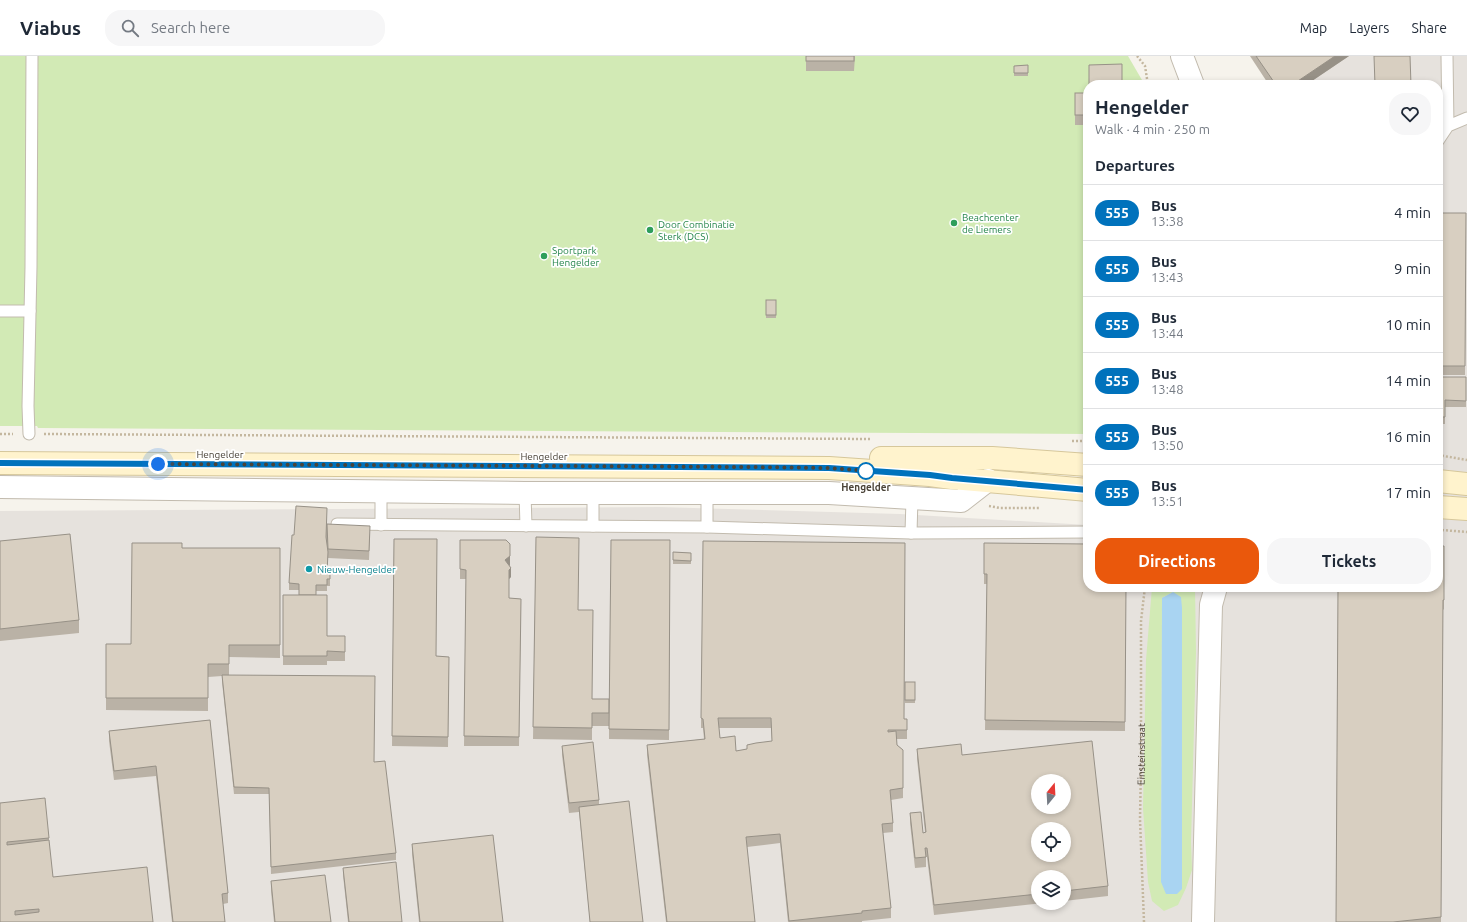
<!DOCTYPE html>
<html lang="en">
<head>
<meta charset="utf-8">
<style>
  :root { --surface:#fff; --page:#f6f6f7; --text:#1f2937; --muted:#747a83; --line:#e0e1e3; --accent:#ea580c }
  body { margin:0; font-family:Ubuntu,sans-serif; background:var(--page); color:var(--text); height:100vh; display:flex; flex-direction:column; font-size:15px; white-space:nowrap }
  * { box-sizing:border-box; margin:0 }
  p { font-size:13px; color:var(--muted) }
  .icon { flex:none; width:22px; height:22px; fill:none; stroke:currentColor; stroke-width:2; stroke-linecap:round; stroke-linejoin:round }
  .map { position:relative; flex:1; overflow:hidden }
  .drawer { position:absolute; left:1083px; top:24px; width:360px; height:512px; display:flex; flex-direction:column; background:var(--surface); border-radius:16px; box-shadow:0 2px 6px #0003 }
  .drawer>* { flex:none }
  .badge { padding:0 8px; border-radius:13px; font-size:14px; line-height:26px }
  .needle { width:26px; rotate:18deg }
  .buttons { position:absolute; left:1031px; top:718px; display:grid; gap:8px }
  .buttons a { display:grid; place-items:center; width:40px; height:40px; border-radius:50%; background:var(--surface); box-shadow:0 2px 6px #0003; font-size:20px }
  .you { position:absolute; width:20px; height:20px; margin:-10px; border:3px solid #fff; border-radius:50%; background:#1a73e8; box-shadow:0 0 0 6px #1a73e833 }
  .map>.badge { position:absolute; translate:-50% -50%; box-shadow:0 0 0 2px #fff }
  h2 { padding:0 12px; font-size:15px; line-height:36px }
  .round { display:grid; place-items:center; flex:none; width:42px; height:42px; border-radius:16px; background:var(--page) }
  .headline { display:flex; align-items:center; justify-content:space-between; height:68px; padding:0 12px }
  h1 { font-size:19px; font-weight:700; line-height:30px }
  .primary-button { display:flex; gap:8px; margin-top:auto; padding:8px 12px }
  .primary-button a { flex:1; height:46px; border-radius:16px; background:var(--accent); color:#fff; font-size:16px; font-weight:700; line-height:46px; text-align:center }
  .primary-button a+a { background:var(--page); color:var(--text) }
  ul { padding:0; list-style:none }
  li { display:flex; align-items:center; gap:12px; height:56px; padding:0 12px; border-top:1px solid var(--line) }
  li div { flex:1 }
  li b { display:block; font-size:15px }
  li em { font-style:normal }
  li .badge { min-width:44px; font-weight:700; text-align:center }
  header { display:flex; align-items:center; gap:24px; box-sizing:border-box; height:56px; padding:0 20px; background:var(--surface); border-bottom:1px solid var(--line) }
  header strong { font-size:19px }
  nav { display:flex; gap:22px; margin-inline-start:auto; font-size:14px }
  .search { width:280px; height:36px; background:var(--page); display:flex; align-items:center; gap:10px; box-sizing:border-box; padding:0 14px; border-radius:16px; color:var(--muted); font-size:15px }
  .map>svg:first-child { display:block }
  .industrial { fill:#e6e2dd; fill-rule:evenodd }
  .green { fill:#d2eab5; fill-rule:evenodd }
  .water { fill:#a9d4f2 }
  .lines { fill:none; stroke-linecap:round; stroke-linejoin:round }
  .lane-casing { stroke:#c2bbae; stroke-width:13 }
  .street-casing { stroke:#c2bbae; stroke-width:24 }
  .secondary-casing { stroke:#d6c79b; stroke-width:24 }
  .path { stroke:#c4b79f; stroke-width:2.5; stroke-dasharray:2 2; stroke-linecap:butt }
  .lane { stroke:#fff; stroke-width:11 }
  .street { stroke:#fff; stroke-width:22 }
  .secondary { stroke:#fff3cd; stroke-width:22 }
  .wall { fill:#bab2a6; fill-rule:evenodd }
  .shaded-wall { fill:#979187 }
  .building { fill:#d8cfc1; stroke:#979187; fill-rule:evenodd }
  .line-casing { stroke:#fff; stroke-width:9 }
  .line { stroke:#0072bc; stroke-width:6 }
  .walk { stroke:#4b4439; stroke-width:4; stroke-dasharray:0 7.2 }
  .leisure-dot { fill:#2e9e5b; stroke:#fff; stroke-width:1.5 }
  .stop-dot { fill:#fff; stroke:#0072bc; stroke-width:2 }
  .culture-dot { fill:#0f9aa8; stroke:#fff; stroke-width:1.5 }
  .labels { text-anchor:middle; stroke-width:3.5; stroke-linejoin:round; paint-order:stroke }
  .leisure-label { font-size:10px; fill:#27864d; stroke:#fff; text-anchor:start }
  .street-label { font-size:10px; fill:#4b4439; stroke:#fff }
  .stop-label { font-size:10px; font-weight:bold; fill:#4b4439; stroke:#fff }
  .culture-label { font-size:10px; fill:#0d838f; stroke:#fff; text-anchor:start }
</style>
</head>
<body>
<header>
<strong>Viabus</strong>
<div class="search"><svg class="icon" aria-label="search" viewBox="0 0 24 24"><circle cx="10" cy="10" r="6"/><path d="M15 15l6 6"/></svg>Search here</div>
<nav><a>Map</a><a>Layers</a><a>Share</a></nav>
</header>
<div class="map">
<svg width="1467" height="866" viewBox="0 0 1467 866">
  <rect width="100%" height="100%" fill="#f6f3ec"/>
  <!-- industrial -->
  <path class="industrial" d="M1273,0h194v866h-1467v-411l659,-4 241,7 188,11v62h350v-502h-144zM1038,725h26v26h-26zM1038,773h26v26h-26zM1038,821h26v26h-26z"/>
  <!-- green -->
  <g class="green">
    <path d="M0,0h1128l14,24v5h-54v349l-1050,-6 -1,-2h-37z"/>
    <path d="M1152,531h43l1,65 -5,190 1,28 -6,18 -8,17 -14,6 -12,-10 -4,-19 -5,-74 3,-148zM1173,536l-12,290 1,-284z"/>
  </g>
  <!-- water -->
  <path class="water" d="M1173,536l8,5 1,11v281l-5,5h-11l-5,-12 1,-284z"/>
  <g class="lines">
    <defs>
      <g id="lane">
        <path d="M1447,0l1,70"/>
        <path d="M1438,85l10,-15 19,-8"/>
        <path d="M0,255h30"/>
        <path d="M29,378l-1,-28 3,-139 1,-211"/>
        <path d="M593,436v34"/>
        <path d="M707,436v35"/>
        <path d="M525,437l1,33"/>
        <path d="M337,468l370,3 204,6 177,-1"/>
        <path d="M381,469v-34"/>
        <path d="M911,477l1,-34"/>
      </g>
      <g id="street">
        <path d="M1182,0l11,29"/>
        <path d="M0,431l525,6h304l132,8 27,-21"/>
        <path d="M1203,865l8,-316 5,-18"/>
      </g>
      <g id="secondary">
        <path d="M881,402h111l96,7"/>
        <path d="M0,407l829,5 101,7 22,3 136,12"/>
        <path d="M1438,425l29,3"/>
        <path d="M1438,451l29,2"/>
      </g>
    </defs>
    <!-- lane casing -->
    <use href="#lane" class="lane-casing"/>
    <!-- street casing -->
    <use href="#street" class="street-casing"/>
    <!-- secondary casing -->
    <use href="#secondary" class="secondary-casing"/>
    <!-- path -->
    <g class="path">
      <path d="M1137,0l8,10 3,19"/>
      <path d="M0,378h13"/>
      <path d="M44,378l827,5"/>
      <path d="M1072,385h16"/>
      <path d="M1438,399l29,5"/>
      <path d="M989,450l11,2h39"/>
      <path d="M1442,474l25,2"/>
      <path id="s1" d="M1144,866l-4,-102 1,-57v-142l4,-34"/>
    </g>
    <!-- lane -->
    <use href="#lane" class="lane"/>
    <!-- street -->
    <use href="#street" class="street"/>
    <!-- secondary -->
    <use href="#secondary" class="secondary"/>
  </g>
  <!-- wall -->
  <g class="wall">
    <path d="M806,0h49l-1,15h-48z"/>
    <path d="M1250,0h99l-43,29h-37z"/>
    <path d="M1028,9v11h-14v-10z"/>
    <rect x="1075" y="37" width="13" height="32"/>
    <path d="M1438,157h28l-1,162h-27z"/>
    <rect x="766" y="244" width="10" height="18"/>
    <path d="M1466,321v30h-21v17h-7v-40h3z"/>
    <path d="M327,468l43,12 -1,24 -41,-2 -1,15h3v13h-3v5h-11v4l11,41h18v25h-18v4h-44v-70h16v-5h-10v-7l5,-48z"/>
    <path d="M536,481l42,73 14,89h17l61,-159 -1,200 -60,-1v-13h-17v14l-59,-1z"/>
    <path d="M394,483l42,117 13,1 -1,90 -56,-1z"/>
    <path d="M460,484l50,25 1,12 -2,2v19l12,1 -2,147h-55l2,-167h-6z"/>
    <path d="M0,485l79,79v13l-79,8z"/>
    <path d="M984,487l104,44h38l-1,144 -140,-1 2,-146h-3z"/>
    <path d="M1444,490v64l-1,-1 -2,313h-105l2,-331 -56,-1v-3h156z"/>
    <path d="M182,492h98v110l-51,-1v18l145,87 22,91v7l-125,14 -2,-80h-35l-12,-112v-6l-14,1v34l-102,-1v-66h25z"/>
    <path d="M673,496l18,1v11h-18z"/>
    <rect x="905" y="626" width="10" height="21"/>
    <path d="M701,662l206,1v20h-11l1,6 6,5v48l-12,2 2,23v9l-10,1 8,75v10l-29,3v1h-74l-8,-79 -33,4 8,75h-89l-19,-167v-10l57,-6 -1,-11h-2zM719,672h52l1,13 -25,9 -11,1 -16,-13z"/>
    <path d="M210,664l18,173v10l-5,1 2,18h-53l-16,-146 -42,4 -5,-39v-10z"/>
    <path d="M562,690l37,54v4l44,118h-53l-11,-110 -10,1 -7,-58z"/>
    <path d="M917,693l45,6 146,131v10l-44,5v-24h-26v26h5l-109,12 -7,-58h-1v10l-11,1 -5,-45v-10l13,20 2,-1 -8,-73z"/>
    <path d="M0,747l49,35v8l4,31 100,45h-153z"/>
    <path d="M412,788l91,78h-84l-7,-68z"/>
    <path d="M343,812l59,54h-54l-5,-47z"/>
    <path d="M271,825l60,41h-57l-3,-31z"/>
  </g>
  <!-- shaded-wall -->
  <g class="shaded-wall">
    <path d="M1335,0h14l-43,29h-14z"/>
    <path d="M510,488v21l-5,5v-10z"/>
    <path d="M511,512v9l-2,2v-9z"/>
  </g>
  <!-- building -->
  <g class="building">
    <rect x="806" y="0" width="48" height="5"/>
    <path d="M1256,0h79l-43,29h-16z"/>
    <path d="M1374,0h36l1,29h-36z"/>
    <path d="M1122,8v21h-33v-20z"/>
    <path d="M1028,9v8h-14v-7z"/>
    <rect x="1075" y="37" width="13" height="22"/>
    <path d="M1438,157h28l-1,153h-27z"/>
    <rect x="766" y="244" width="10" height="15"/>
    <path d="M1442,321h24v24l-21,-1v17h-7v-33h3z"/>
    <path d="M296,450l31,2 -1,29 2,15 -1,21h3v6h-3v6h-11v10h-17v-11l-10,-1 3,-48h2z"/>
    <path d="M327,468l43,2 -1,25 -41,-2z"/>
    <path d="M70,478l9,86 -79,9v-88z"/>
    <path d="M536,481l43,1 -1,72h15l-1,89h17v14h-17v15l-59,-1z"/>
    <path d="M394,483h43l-1,117 13,1 -1,80 -56,-1z"/>
    <path d="M460,484h46l4,4v12l-5,4 6,8 -2,2v28l12,1 -2,138 -55,-1 2,-166 -6,-1z"/>
    <path d="M611,484h59l-1,190 -60,-1z"/>
    <path d="M703,485l202,2 -1,175v1h3v11h-19v2l8,-1 1,14 6,5v38l-13,2 3,33 -11,1 9,84 -29,3v2l-73,8 -9,-87 -34,3 9,85h-88l-20,-177 58,-6 -2,-20 -2,-1zM718,662h53l1,23 -16,2 -9,2v4l-11,2 -1,-15 -15,2z"/>
    <path d="M132,487h50v5h98v97h-51v19h-21v34h-102v-54h25z"/>
    <path d="M984,487l104,1v43h38l-1,135 -140,-2 2,-146h-3z"/>
    <path d="M1438,490h6v54h-1l-2,317 -48,5h-57l2,-335h100z"/>
    <path d="M673,496l18,1v8l-18,-1z"/>
    <path d="M283,539h44v41h18v16l-18,-1v5h-44z"/>
    <path d="M222,619l153,1 -1,86 11,-1 11,92 -125,14 -2,-79 -35,-1z"/>
    <rect x="905" y="626" width="10" height="18"/>
    <path d="M210,664l18,173 -6,1 3,28h-52l-17,-156 -42,5 -5,-40z"/>
    <path d="M1092,685l16,145 -44,5v-14h-26v17l-104,11 -7,-57h-2l1,9 -11,1 -5,-45 11,-1 2,21 3,-1 -9,-83 44,-5 1,11zM1038,725h26v26h-26zM1038,773h26v26h-26z"/>
    <path d="M593,686l6,58 -30,3 -7,-57z"/>
    <path d="M45,742l4,40 -42,4v3l42,-5 4,37 94,-10 6,55h-153v-119zM39,853v3l-24,3v-4z"/>
    <path d="M629,745l14,121h-53l-11,-115z"/>
    <path d="M493,779l10,87h-83l-8,-78z"/>
    <path d="M396,806l6,60h-53l-6,-54z"/>
    <path d="M325,819l6,47h-56l-4,-41z"/>
  </g>
  <g class="lines">
    <defs>
      <path id="line" d="M0,407l829,5 101,7 22,3 136,12"/>
    </defs>
    <!-- line casing -->
    <use href="#line" class="line-casing"/>
    <!-- line -->
    <use href="#line" class="line"/>
    <!-- walk -->
    <path class="walk" d="M158,408l592,3 79,1 43,3h-6"/>
  </g>
  <!-- markers -->
  <g class="leisure-dot">
    <circle cx="954" cy="167" r="4"/>
    <circle cx="650" cy="174" r="4"/>
    <circle cx="544" cy="200" r="4"/>
  </g>
  <circle class="stop-dot" cx="866" cy="415" r="8"/>
  <circle class="culture-dot" cx="309" cy="513" r="4"/>
  <g class="labels">
    <!-- leisure labels -->
    <g class="leisure-label">
      <text x="962" y="165">Beachcenter<tspan x="962" dy="12">de Liemers</tspan></text>
      <text x="658" y="172">Door Combinatie<tspan x="658" dy="12">Sterk (DCS)</tspan></text>
      <text x="552" y="198">Sportpark<tspan x="552" dy="12">Hengelder</tspan></text>
    </g>
    <!-- street labels -->
    <g class="street-label">
      <text x="220" y="402">Hengelder</text>
      <text x="544" y="404">Hengelder</text>
      <text dy="4" stroke="none"><textPath href="#s1" startOffset="168">Einsteinstraat</textPath></text>
    </g>
    <!-- stop labels -->
    <g class="stop-label">
      <text x="866" y="435">Hengelder</text>
    </g>
    <!-- culture labels -->
    <g class="culture-label">
      <text x="317" y="517">Nieuw-Hengelder</text>
    </g>
  </g>
</svg>
<div class="buttons">
<a><svg class="needle" viewBox="-14 -14 28 28"><path d="M0-13l5 13h-10z" fill="#e53935"/><path d="M0 13l5-13h-10z" fill="#747a83"/></svg></a>
<a><svg class="icon" aria-label="locate" viewBox="0 0 24 24"><circle cx="12" cy="12" r="6"/><path d="M12 2v4M12 18v4M2 12h4M18 12h4"/></svg></a>
<a><svg class="icon" aria-label="layers" viewBox="0 0 24 24"><path d="M12 4l9 5-9 5-9-5zM3 14l9 5 9-5"/></svg></a>
</div>
<div class="you" style="left:158px;top:408px"></div>
<section class="drawer">
<div class="headline"><div><h1>Hengelder</h1><p>Walk · 4 min · 250 m</p></div><a class="round"><svg class="icon" aria-label="heart" viewBox="0 0 24 24"><path d="M12 20l-8-8c-3-5 5-10 8-4 3-6 11-1 8 4z"/></svg></a></div>
<h2>Departures</h2>
<ul>
<li><span class="badge" style="background:#0072bc;color:#fff">555</span><div><b>Bus</b><p>13:38</p></div><em>4 min</em></li>
<li><span class="badge" style="background:#0072bc;color:#fff">555</span><div><b>Bus</b><p>13:43</p></div><em>9 min</em></li>
<li><span class="badge" style="background:#0072bc;color:#fff">555</span><div><b>Bus</b><p>13:44</p></div><em>10 min</em></li>
<li><span class="badge" style="background:#0072bc;color:#fff">555</span><div><b>Bus</b><p>13:48</p></div><em>14 min</em></li>
<li><span class="badge" style="background:#0072bc;color:#fff">555</span><div><b>Bus</b><p>13:50</p></div><em>16 min</em></li>
<li><span class="badge" style="background:#0072bc;color:#fff">555</span><div><b>Bus</b><p>13:51</p></div><em>17 min</em></li>
</ul>
<div class="primary-button"><a>Directions</a><a>Tickets</a></div>
</section>
</div>
</body>
</html>
